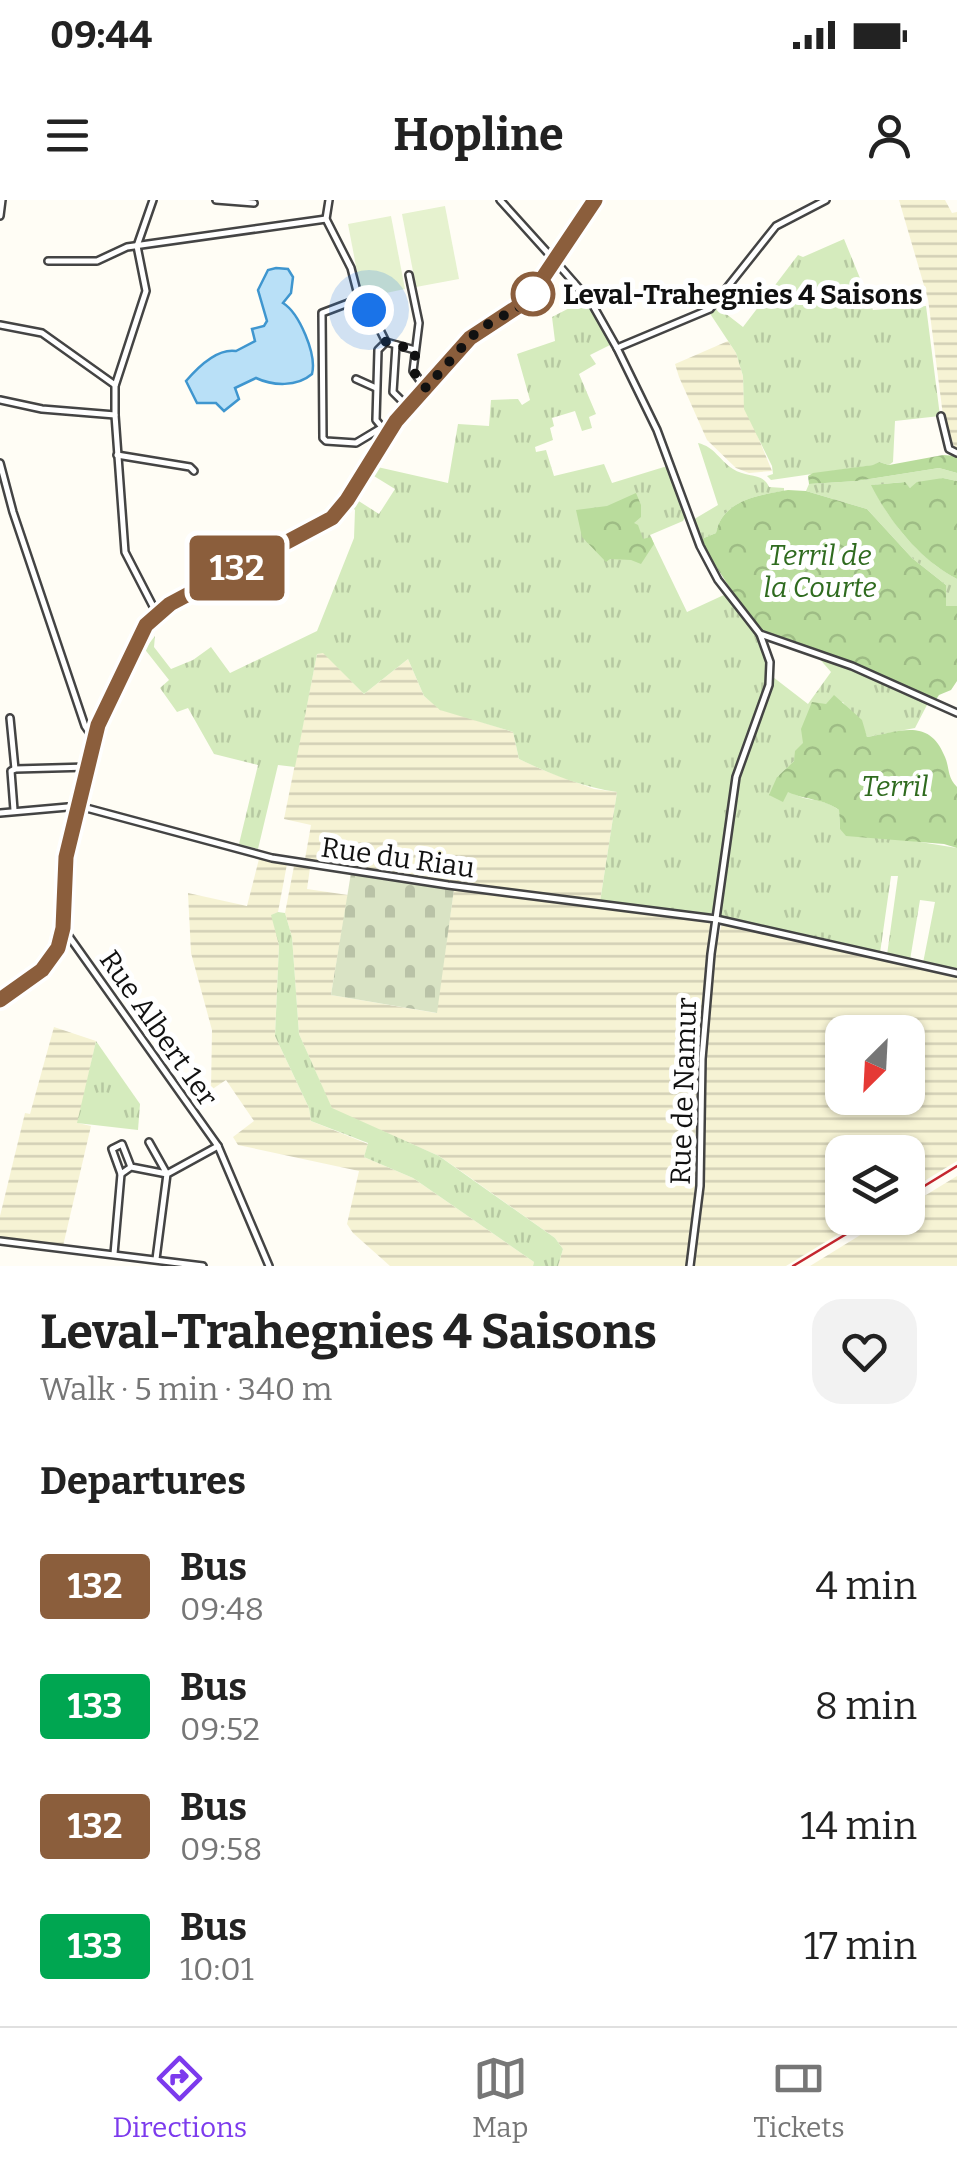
<!DOCTYPE html>
<html lang="en">
<head>
<meta charset="utf-8">
<style>
  :root { --surface:#fff; --page:#f2f2f2; --text:#222; --muted:#767676; --line:#e0e0e0; --accent:#7c3aed }
  body { margin:0; font-family:Bitter,serif; background:var(--page); color:var(--text); height:100vh; display:flex; flex-direction:column; font-size:38px; white-space:nowrap }
  * { box-sizing:border-box; margin:0 }
  p { font-size:32px; color:var(--muted) }
  .icon { flex:none; width:55px; height:55px; fill:none; stroke:currentColor; stroke-width:2; stroke-linecap:round; stroke-linejoin:round }
  .map { position:relative; height:1066px; overflow:hidden }
  .drawer { display:flex; flex-direction:column; background:var(--surface); flex:1 }
  .drawer>* { flex:none }
  .badge { padding:0 20px; border-radius:8px; font-size:35px; line-height:65px }
  .needle { width:65px; rotate:204deg }
  .tools { position:absolute; left:825px; top:815px; display:grid; gap:20px }
  .tools a { display:grid; place-items:center; width:100px; height:100px; border-radius:20px; background:var(--surface); box-shadow:0 2px 8px #0004; font-size:50px }
  .you { position:absolute; width:50px; height:50px; margin:-25px; border:8px solid #fff; border-radius:50%; background:#1a73e8; box-shadow:0 0 0 15px #1a73e833 }
  .map>.badge { position:absolute; translate:-50% -50%; box-shadow:0 0 0 5px #fff }
  h2 { padding:0 40px; font-size:38px; line-height:90px }
  .round { display:grid; place-items:center; flex:none; width:105px; height:105px; border-radius:30px; background:var(--page) }
  .summary { display:flex; align-items:center; justify-content:space-between; height:170px; padding:0 40px }
  h1 { font-size:48px; font-weight:700; line-height:75px }
  ul { padding:0; list-style:none }
  li { display:flex; align-items:center; gap:30px; height:120px; padding:0 40px }
  li div { flex:1 }
  li b { display:block; font-size:38px }
  li em { font-style:normal }
  li .badge { min-width:110px; font-weight:700; text-align:center }
  .status { display:flex; justify-content:space-between; align-items:center; height:70px; padding:0 50px; background:var(--surface); direction:ltr }
  .status svg { height:28px; fill:currentColor }
  header { display:flex; justify-content:space-between; align-items:center; height:130px; padding:0 40px; background:var(--surface); font-size:45px; font-weight:700 }
  .dock { display:flex; justify-content:space-around; align-items:center; height:140px; border-top:2px solid var(--line); background:var(--surface); font-size:28px; color:var(--muted) }
  .dock a { display:grid; justify-items:center; gap:5px }
  .dock .active { color:var(--accent) }
  .map>svg:first-child { display:block }
  .farmland { fill:url(#farmland-rules); fill-rule:evenodd }
  .grass { fill:url(#grass-tufts) }
  .forest { fill:url(#forest-crowns) }
  .cemetery { fill:url(#cemetery-stones) }
  .pitch { fill:#e6f2cf }
  .water { fill:#b9e0f7; stroke:#3f96cf; stroke-width:2.5 }
  .lines { fill:none; stroke-linecap:round; stroke-linejoin:round }
  .minor-casing { stroke:#444; stroke-width:10 }
  .tertiary-casing { stroke:#444; stroke-width:10 }
  .minor { stroke:#fff; stroke-width:5 }
  .tertiary { stroke:#fff; stroke-width:5 }
  .rail { stroke:#c4262e; stroke-width:2.5 }
  .line-casing { stroke:#fff; stroke-width:22 }
  .line { stroke:#8b5e3c; stroke-width:15 }
  .walk { stroke:#111; stroke-width:10; stroke-dasharray:0 18 }
  .stop-dot { fill:#fff; stroke:#8b5e3c; stroke-width:5 }
  .labels { text-anchor:middle; stroke-width:10; stroke-linejoin:round; paint-order:stroke }
  .stop-label { font-size:28px; font-weight:bold; fill:#111; stroke:#fff; text-anchor:start }
  .park-label { font-size:28px; font-style:italic; fill:#2f6b1f; stroke:#fff }
  .street-label { font-size:28px; fill:#111; stroke:#fff }
</style>
</head>
<body>
<div class="status"><b>09:44</b><svg viewBox="0 0 49 12"><path d="M0 12V9h3v3zM5 12V6h3v6zM10 12V3h3v9zM15 12V0h3v12zM26 1h20v11H26zM47 4h2v5h-2z"/></svg></div>
<header><svg class="icon" aria-label="menu" viewBox="0 0 24 24"><path d="M4 6h16M4 12h16M4 18h16"/></svg>Hopline<svg class="icon" aria-label="person" viewBox="0 0 24 24"><circle cx="12" cy="8" r="4"/><path d="M4 21q1-7 8-7t8 7"/></svg></header>
<div class="map">
<svg width="957" height="1066" viewBox="0 0 957 1066">
  <defs>
    <pattern id="farmland-rules" width="6" height="5" patternUnits="userSpaceOnUse" patternTransform="scale(2.5)"><rect width="6" height="5" fill="#f6f3d4"/><path d="M0 2.5h6" fill="none" stroke="#d2cfb5"/></pattern>
    <pattern id="grass-tufts" width="24" height="20" patternUnits="userSpaceOnUse" patternTransform="scale(2.5)"><rect width="24" height="20" fill="#d5ebbd"/><path d="M3 7l-1-3M5 7V3M7 7l1-3M15 17l-1-3M17 17v-4M19 17l1-3" fill="none" stroke="#b6c8a1"/></pattern>
    <pattern id="forest-crowns" width="20" height="18" patternUnits="userSpaceOnUse" patternTransform="scale(2.5)"><rect width="20" height="18" fill="#b9dc9c"/><path d="M2 6a3 3 0 1 1 6 0M12 15a3 3 0 1 1 6 0" fill="none" stroke="#9ebc85"/></pattern>
    <pattern id="cemetery-stones" width="16" height="16" patternUnits="userSpaceOnUse" patternTransform="scale(2.5)"><rect width="16" height="16" fill="#d9e3c4"/><path d="M2 7V4a2 2 0 0 1 4 0v3zM10 15v-3a2 2 0 0 1 4 0v3z" fill="#b9c2a7"/></pattern>
  </defs>
  <rect width="100%" height="100%" fill="#fffdf5"/>
  <!-- farmland -->
  <g class="farmland">
    <path d="M899,0h46l7,13 5,-1v239l-12,-20 -17,-132z"/>
    <path d="M728,141l8,12 7,23 1,27 28,68 -23,2 -13,-5 -29,-28 -28,-63 -4,-13z"/>
    <path d="M323,452l41,42 44,-35 16,37 16,13 73,23 6,27 24,11 51,19 23,3 -17,110 -167,-21 -128,-22 6,-34 -27,-6 33,-165z"/>
    <path d="M259,659l28,5 -9,48 -6,3 7,30 -4,91 34,72 2,13 57,23 -4,13 49,21 121,84 -1,4h-143l-37,-33 -6,-9 12,-53 -121,-26 -5,-8 21,-16 -28,-41 -15,10 1,-60 -21,-77 -3,-60 59,13z"/>
    <path d="M294,666l16,2 -3,21 41,6 -17,100 105,18 18,-124 261,32 -19,178 -1,87 -8,80h-129l5,-17 -8,-11 -87,-62 -29,-20 -107,-47 -33,-75 -7,-97 -7,-24z"/>
    <path d="M722,723l235,52v186l-49,30v-39h-66v66h23l-79,48h-95l11,-68 1,-125 8,-106zM842,832h66v66h-66z"/>
    <path d="M54,827l42,14 -18,82 13,3 -28,120 -63,-9v-21l25,-103 5,1z"/>
    <path d="M957,976v90h-147l78,-48h20v-12z"/>
  </g>
  <!-- grass -->
  <g class="grass">
    <path d="M844,39l29,71 53,-4 14,110 -45,5 -2,41 -4,3 -10,-3 -5,3 -103,15 -4,-4 6,-2 -1,-8 -28,-57 -1,-33 -7,-23 -27,-41 7,-6 27,21 55,-72 5,2z"/>
    <path d="M585,100l27,44 -22,11 6,9 -17,10 17,40 -7,3 3,11 -10,3 -7,-20 -23,7 2,8 -4,2 3,12 -18,7 1,5 10,-2 8,26 50,-12 8,19 52,-16 5,1 16,49 -2,4 -33,14 37,77 39,-18 30,38 12,32 1,12 -34,100 -20,135 -7,4 -108,-13 17,-110c-35,-5 -67,-18 -98,-33l-6,-27 -73,-22 -16,-14 -16,-37 -44,35 -41,-41 -6,1 -22,113 -17,-2 -20,84 -19,-5 19,-79 -44,-11 -26,-46 -11,4 -17,-24 9,-8 -26,-33 5,-2 7,-9 -1,11 17,22 22,-9 18,-13 19,26 87,-42 37,-93 1,-28 -5,-5 4,-7 25,16 16,-25 -26,-16 4,-7 75,17 10,-59 31,2 2,-26 27,-1 4,6 8,-5 -13,-46 38,-13 -3,-24z"/>
    <path d="M698,243c17,4 21,17 35,26 13,9 30,3 36,18l15,1v3c-26,4 -62,10 -68,42l-17,7 -8,-19 27,-16z"/>
    <path d="M939,268l18,5v8l-14,-3 -33,10 -6,-6 -32,3c17,37 49,75 85,94v27h-11v-21l-34,-27 -45,-49 -61,-18 3,-7 48,-3z"/>
    <path d="M817,456l111,47 -13,25 -48,9c-7,-22 -14,-18 -24,-35l-17,2 -32,57 -17,16c23,32 38,15 62,33l1,19 117,19v123l-34,-8 12,-61 -15,-2 -10,60 -23,-5 11,-79h-7l-11,77 -157,-34 -3,-4 18,-134 35,-104 35,27 23,-32z"/>
    <path d="M278,712l7,1 7,24 7,97 33,74 107,48 116,82 8,11 -5,17h-25l1,-4 -121,-84 -49,-21 4,-14 -57,-22 -2,-13 -34,-72 4,-91 -8,-30z"/>
    <path d="M96,841l44,63 -2,26 -61,-7z"/>
  </g>
  <!-- forest -->
  <g class="forest">
    <path d="M943,255l14,1v17l-18,-5 -82,13 -48,3 -1,-8 5,-3 60,-8 6,-3 10,3z"/>
    <path d="M943,278l14,3v98c-37,-19 -68,-58 -86,-94l34,-3 5,6 7,-6z"/>
    <path d="M788,290l18,1 61,18 45,49 34,27v21h11v75l-6,9 -12,5 -4,6 -82,-38 -90,-32 -24,-29 -40,-62 17,-7c6,-33 44,-38 72,-43z"/>
    <path d="M636,293l5,12v12l-7,6 4,2 5,14 8,-2 3,7 -13,20 -10,-4 -21,-1 -4,3 -24,-25 -6,-27 31,-4z"/>
    <path d="M834,495l28,25 5,17c33,-5 62,-20 78,20 5,12 2,20 12,30v61l-13,-4 -98,-8 -6,-7 -1,-19c-14,-11 -34,-10 -51,-18l-5,10 -14,-7 8,-18 17,-16 1,-10 8,-8 -2,-14 11,-27 14,2z"/>
  </g>
  <!-- cemetery -->
  <path class="cemetery" d="M351,673l103,16 -17,124 -106,-18z"/>
  <!-- pitch -->
  <g class="pitch">
    <path d="M445,6l14,73 -43,8 -14,-73z"/>
    <path d="M391,16l14,73 -43,9 -14,-74z"/>
  </g>
  <!-- water -->
  <path class="water" d="M276,68l12,1 5,8 -2,16 -8,10c16,10 34,51 29,71 -15,13 -39,12 -56,4l-21,10 4,11 -15,12 -8,-8h-19l-11,-22c12,-14 31,-33 50,-30l19,-10 -3,-12 12,-3 3,-5 -9,-31 10,-20z"/>
  <g class="lines">
    <defs>
      <g id="minor">
        <path d="M153,0l-16,46 9,45 -31,95v29l10,137 32,62"/>
        <path d="M216,0l38,3"/>
        <path d="M329,0l-3,19 25,49 8,31 -37,14 1,125 3,3 30,2 25,-15 10,-1"/>
        <path d="M0,16l2,-16"/>
        <path d="M48,61h49l30,-14 199,-28"/>
        <path d="M556,62l35,40 26,46 40,82 43,116 18,34 42,54 10,28 -1,23 -33,92 -25,177 -9,105 -2,127 -10,80"/>
        <path d="M409,75l10,48 -6,48 13,18"/>
        <path d="M357,99l15,15 14,28 -8,8 -2,70 5,6"/>
        <path d="M0,125l42,8 73,52"/>
        <path d="M386,142l29,8"/>
        <path d="M396,145l-3,47 15,15"/>
        <path d="M617,148l93,-39 66,-83 50,-26"/>
        <path d="M356,179l20,9"/>
        <path d="M0,200l42,9 73,6"/>
        <path d="M941,216l8,33 8,4"/>
        <path d="M117,255l73,12 4,4"/>
        <path d="M0,263l13,49 72,214 9,13"/>
        <path d="M760,434l92,32 105,47"/>
        <path d="M10,518l5,51"/>
        <path d="M14,610l-3,-39 4,-2 74,-2"/>
        <path d="M0,613l79,-7 193,52 176,27 268,34 241,54"/>
        <path d="M0,800c29,-21 56,-35 63,-72"/>
        <path d="M131,967l-9,-23 -10,5 9,25 10,-7 36,7 -18,-32"/>
        <path d="M114,1054l7,-80"/>
        <path d="M156,1059l11,-85 51,-28"/>
      </g>
      <g id="tertiary">
        <path d="M500,0l56,62"/>
        <path d="M0,1041l203,25"/>
        <path d="M269,1066l-51,-120 -155,-218 4,-71 31,-132 48,-100 24,-21 162,-86 15,-19 49,-78 74,-82 58,-39 67,-100"/>
      </g>
    </defs>
    <!-- minor casing -->
    <use href="#minor" class="minor-casing"/>
    <!-- tertiary casing -->
    <use href="#tertiary" class="tertiary-casing"/>
    <!-- minor -->
    <use href="#minor" class="minor"/>
    <!-- tertiary -->
    <use href="#tertiary" class="tertiary"/>
    <!-- rail -->
    <g class="rail">
      <path d="M908,996l49,-30"/>
      <path d="M793,1066l80,-48"/>
    </g>
  </g>
  <g class="lines">
    <defs>
      <path id="line" d="M0,800l42,-30 16,-22 5,-20 3,-71 32,-132 48,-100 24,-21 162,-86 15,-18 49,-79 74,-83 58,-38 67,-100"/>
    </defs>
    <!-- line casing -->
    <use href="#line" class="line-casing"/>
    <!-- line -->
    <use href="#line" class="line"/>
    <!-- walk -->
    <path class="walk" d="M369,110l17,32 29,8v26l11,12 44,-50 13,-11 40,-22 13,-15 -3,4"/>
  </g>
  <!-- markers -->
  <circle class="stop-dot" cx="533" cy="94" r="20"/>
  <g class="labels">
    <!-- stop labels -->
    <g class="stop-label">
      <text x="563" y="104">Leval-Trahegnies 4 Saisons</text>
    </g>
    <!-- park labels -->
    <g class="park-label">
      <text x="820" y="365">Terril de<tspan x="820" dy="32">la Courte</tspan></text>
      <text x="895" y="596">Terril</text>
    </g>
    <!-- street labels -->
    <g class="street-label">
      <text transform="translate(398 657) rotate(8)" y="10">Rue du Riau</text>
      <text transform="translate(159 828) rotate(55)" y="10">Rue Albert 1er</text>
      <text transform="translate(683 891) rotate(-88)" y="10">Rue de Namur</text>
    </g>
  </g>
</svg>
<div class="tools">
<a><svg class="needle" viewBox="-14 -14 28 28"><path d="M0-13l5 13h-10z" fill="#e53935"/><path d="M0 13l5-13h-10z" fill="#767676"/></svg></a>
<a><svg class="icon" aria-label="layers" viewBox="0 0 24 24"><path d="M12 4l9 5-9 5-9-5zM3 14l9 5 9-5"/></svg></a>
</div>
<div class="you" style="left:369px;top:110px"></div>
<b class="badge" style="left:237px;top:368px;background:#8b5e3c;color:#fff">132</b>
</div>
<section class="drawer">
<div class="summary"><div><h1>Leval-Trahegnies 4 Saisons</h1><p>Walk · 5 min · 340 m</p></div><a class="round"><svg class="icon" aria-label="heart" viewBox="0 0 24 24"><path d="M12 20l-8-8c-3-5 5-10 8-4 3-6 11-1 8 4z"/></svg></a></div>
<h2>Departures</h2>
<ul>
<li><span class="badge" style="background:#8b5e3c;color:#fff">132</span><div><b>Bus</b><p>09:48</p></div><em>4 min</em></li>
<li><span class="badge" style="background:#00a651;color:#fff">133</span><div><b>Bus</b><p>09:52</p></div><em>8 min</em></li>
<li><span class="badge" style="background:#8b5e3c;color:#fff">132</span><div><b>Bus</b><p>09:58</p></div><em>14 min</em></li>
<li><span class="badge" style="background:#00a651;color:#fff">133</span><div><b>Bus</b><p>10:01</p></div><em>17 min</em></li>
</ul>
</section>
<nav class="dock">
<a class="active"><svg class="icon" aria-label="directions" viewBox="0 0 24 24"><path d="M12 3l9 9-9 9-9-9zM9 14v-3h6M13 9l2 2-2 2"/></svg>Directions</a>
<a><svg class="icon" aria-label="map" viewBox="0 0 24 24"><path d="M3 6l6-2 6 2 6-2v14l-6 2-6-2-6 2zM9 4v14M15 6v14"/></svg>Map</a>
<a><svg class="icon" aria-label="tickets" viewBox="0 0 24 24"><path d="M3 7h18v10H3zM15 7v10"/></svg>Tickets</a>
</nav>
</body>
</html>
